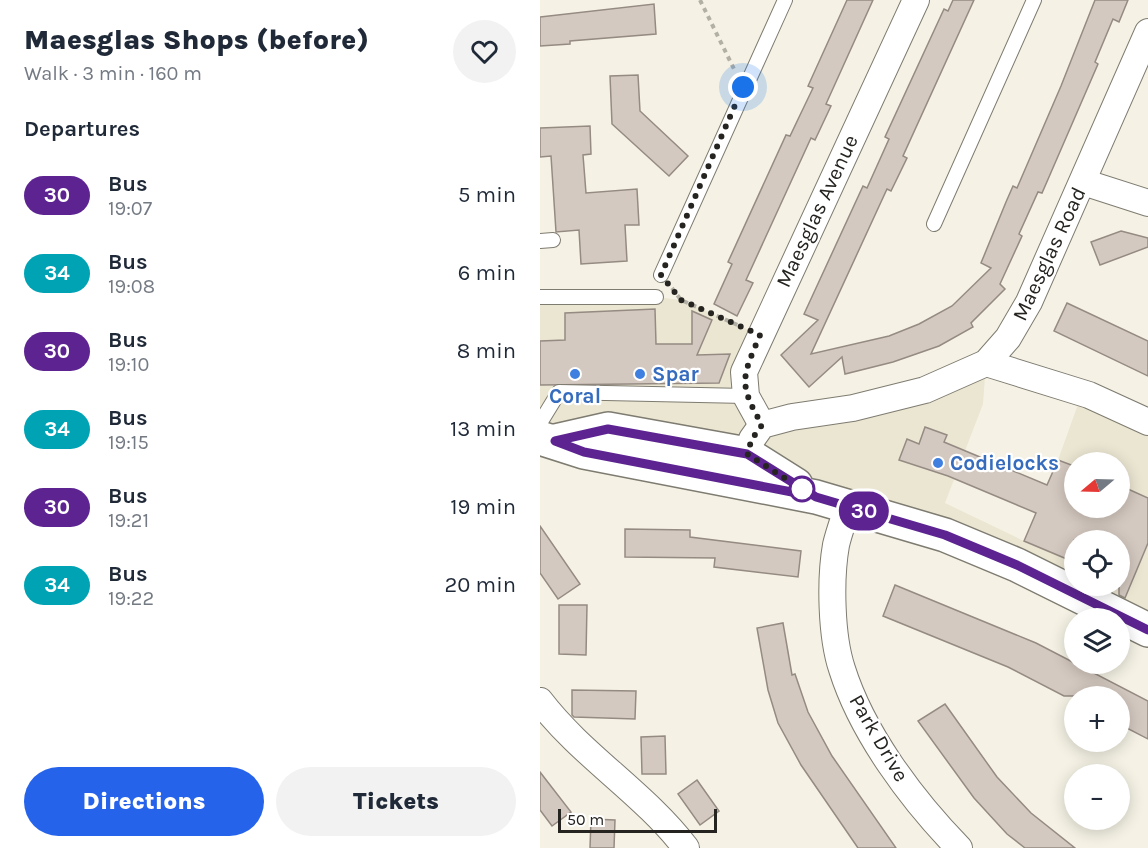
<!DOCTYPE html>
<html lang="en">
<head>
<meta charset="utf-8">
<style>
  :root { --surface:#fff; --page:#f2f2f3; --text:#1f2937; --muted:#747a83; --accent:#2563eb }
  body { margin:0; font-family:Karla,sans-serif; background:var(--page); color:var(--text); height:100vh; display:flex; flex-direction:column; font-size:22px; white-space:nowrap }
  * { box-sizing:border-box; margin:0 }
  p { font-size:20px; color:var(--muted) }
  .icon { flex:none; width:33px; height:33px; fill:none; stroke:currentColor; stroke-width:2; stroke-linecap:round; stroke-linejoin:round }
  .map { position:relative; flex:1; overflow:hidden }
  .side { display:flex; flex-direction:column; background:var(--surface); width:540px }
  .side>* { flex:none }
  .badge { padding:0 12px; border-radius:20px; font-size:21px; line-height:39px }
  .needle { width:39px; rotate:251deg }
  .controls { position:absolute; left:524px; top:452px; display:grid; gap:12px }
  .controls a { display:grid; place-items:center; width:66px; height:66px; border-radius:50%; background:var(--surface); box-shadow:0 3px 15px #0003; font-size:30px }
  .scale { position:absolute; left:18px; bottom:15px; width:159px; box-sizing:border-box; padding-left:6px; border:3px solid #262420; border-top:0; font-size:16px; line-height:21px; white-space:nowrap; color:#262420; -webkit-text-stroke:4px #fff; paint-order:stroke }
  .you { position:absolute; width:30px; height:30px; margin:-15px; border:4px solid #fff; border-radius:50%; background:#1a73e8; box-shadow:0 0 0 9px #1a73e833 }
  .map>.badge { position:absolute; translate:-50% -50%; box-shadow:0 0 0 3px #fff }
  h2 { padding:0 24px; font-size:22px; line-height:54px }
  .round { display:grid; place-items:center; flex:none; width:63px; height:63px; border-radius:32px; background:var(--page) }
  .headline { display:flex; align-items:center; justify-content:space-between; height:102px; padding:0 24px }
  h1 { font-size:28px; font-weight:800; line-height:45px }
  .button { display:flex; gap:12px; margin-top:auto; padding:12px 24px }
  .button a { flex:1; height:69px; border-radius:36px; background:var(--accent); color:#fff; font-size:24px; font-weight:800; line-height:69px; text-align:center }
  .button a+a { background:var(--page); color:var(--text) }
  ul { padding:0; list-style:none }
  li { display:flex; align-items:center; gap:18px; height:78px; padding:0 24px }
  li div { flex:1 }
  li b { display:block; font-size:22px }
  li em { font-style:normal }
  li .badge { min-width:66px; font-weight:700; text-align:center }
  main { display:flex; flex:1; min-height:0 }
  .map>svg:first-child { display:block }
  .built { fill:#ebe6d2; fill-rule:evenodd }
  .building { fill:#d4c9c0; stroke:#958b83; stroke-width:1.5 }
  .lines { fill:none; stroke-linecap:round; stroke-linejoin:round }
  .service-casing { stroke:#7e7b70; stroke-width:16 }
  .minor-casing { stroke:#7e7b70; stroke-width:28 }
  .secondary-casing { stroke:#7e7b70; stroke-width:36 }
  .path { stroke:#b2afa5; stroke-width:4; stroke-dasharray:4.5 4.5; stroke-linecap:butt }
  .service { stroke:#fff; stroke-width:14 }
  .minor { stroke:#fff; stroke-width:26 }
  .secondary { stroke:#fff; stroke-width:33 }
  .line-casing { stroke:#fff; stroke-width:14 }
  .line { stroke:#5d2491; stroke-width:9 }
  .walk { stroke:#262420; stroke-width:6; stroke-dasharray:0 10.8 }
  .shop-dot { fill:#3f7fe0; stroke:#fff; stroke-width:2 }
  .stop-dot { fill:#fff; stroke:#5d2491; stroke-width:3 }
  .labels { text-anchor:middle; stroke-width:4.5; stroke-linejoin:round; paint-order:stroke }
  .street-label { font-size:21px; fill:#262420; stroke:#fff }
  .shop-label { font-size:21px; font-weight:bold; fill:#366cbe; stroke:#fff; text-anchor:start }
</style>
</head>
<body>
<main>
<section class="side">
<div class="headline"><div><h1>Maesglas Shops (before)</h1><p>Walk · 3 min · 160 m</p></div><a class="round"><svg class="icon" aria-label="heart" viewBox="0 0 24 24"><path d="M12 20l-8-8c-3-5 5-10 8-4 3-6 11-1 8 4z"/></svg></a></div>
<h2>Departures</h2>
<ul>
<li><span class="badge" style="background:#5d2491;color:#fff">30</span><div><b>Bus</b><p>19:07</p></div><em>5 min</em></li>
<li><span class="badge" style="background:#00a3b4;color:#fff">34</span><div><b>Bus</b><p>19:08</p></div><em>6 min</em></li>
<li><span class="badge" style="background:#5d2491;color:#fff">30</span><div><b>Bus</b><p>19:10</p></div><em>8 min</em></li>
<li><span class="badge" style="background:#00a3b4;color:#fff">34</span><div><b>Bus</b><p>19:15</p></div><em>13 min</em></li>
<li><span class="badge" style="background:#5d2491;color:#fff">30</span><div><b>Bus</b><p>19:21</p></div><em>19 min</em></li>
<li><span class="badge" style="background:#00a3b4;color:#fff">34</span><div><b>Bus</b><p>19:22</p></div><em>20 min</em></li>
</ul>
<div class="button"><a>Directions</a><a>Tickets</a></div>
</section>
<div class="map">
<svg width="608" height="848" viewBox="0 0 608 848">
  <rect width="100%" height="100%" fill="#f5f2e5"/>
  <!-- built -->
  <path class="built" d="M0,297h116l25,3 79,35 -16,37 18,52 224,-61 -3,41 -38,99 79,38 34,-81 24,-67 66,29v208l-131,-65 -477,-127zM534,462h45v45h-45zM534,540h45v45h-45z"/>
  <!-- building -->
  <g class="building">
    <path d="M307,0h26l-47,104 5,2 -16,34 -4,-2 -65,142 7,3 -16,33 -23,-12 18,-40 -4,-2 58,-127 4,1 11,-23 12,-25 -5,-2z"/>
    <path d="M413,0h21l-71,156 4,2 -16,33 -4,-2 -76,165 78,-18 30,-12 33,-18 39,-38 -10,-5 25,-61 7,-16 4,2 44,-102 34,-86h33l-9,22 -6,-3 -18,43 3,2 -49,113 -7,16 -4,-1 -19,42 3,2 -22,48 5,5 -34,34 2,4 -34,19 -46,16 -48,12 -3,-17 -33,30 -28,-32 37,-35 -14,-6 59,-128 4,2 22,-49 -4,-2 59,-128 4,2z"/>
    <path d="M114,4l2,30 -86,7v3l-30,2v-29z"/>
    <path d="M98,75l2,36 48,45 -19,20 -57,-52 -2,-48z"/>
    <path d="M50,126l1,28 -8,1 3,38 51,-4 2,36h-14l2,36 -46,3 -2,-34 -23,2 -5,-76 -11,1v-29z"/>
    <path d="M581,231l27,7v9l-48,18 -9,-23z"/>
    <path d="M527,303l81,38v35l-94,-45z"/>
    <path d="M115,309l1,35h36v-33l20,9 -15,35 33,-1 -11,29 -179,2v-44l25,-1v-27z"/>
    <path d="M385,427l22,8 -3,7 103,43 11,-25 16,6v41h45v-22l29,13v45l-23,55 -6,-3v-55h-45v22l-50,-21 12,-28 -88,-37 -49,-16 8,-21 12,5z"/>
    <path d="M0,526l40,58 -22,15 -18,-26z"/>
    <path d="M85,529l65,1v7l111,14 -3,26 -84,-10 1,-9 -90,-1z"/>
    <path d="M355,585l141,58 112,58v38l-29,-15v-28h-55l-56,-29 -125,-51z"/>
    <path d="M19,605h28l-1,50 -27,-1z"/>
    <path d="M243,623l9,52 3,-1 13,38 24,44 64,92h-38l-57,-83 -23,-42 -10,-33 -11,-62z"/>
    <path d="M32,690l64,1 -1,28 -61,-2 -2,-2z"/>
    <path d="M405,704l52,73 34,36 44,35h-50l-18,-14 -33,-36 -56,-77z"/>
    <path d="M125,736l1,38h-24l-1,-37z"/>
    <path d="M0,772l31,40 -19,14 -12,-16z"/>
    <path d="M157,780l22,31 -19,14 -22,-31z"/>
    <path d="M51,819l24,1 -1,28h-24z"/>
  </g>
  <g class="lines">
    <defs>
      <g id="service">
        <path d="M394,224l100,-224"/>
        <path d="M0,241l13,-1"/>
        <path d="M121,275l124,-275"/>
        <path d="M0,297h116"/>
        <path d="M0,423l19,-31 187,4"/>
      </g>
      <g id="minor">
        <path d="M543,182l65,21"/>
        <path d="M446,363l103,32 59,27"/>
        <path d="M222,425l-16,-29 -2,-24 172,-372"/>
        <path d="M203,470l9,-31 10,-14 30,-8 61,-9 72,-18 61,-27 22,-25 21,-36 119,-270"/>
        <path d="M308,506c-4,13 -9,26 -12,39 -6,34 -5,91 6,124 20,64 70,131 117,179"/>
        <path d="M0,701c42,55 104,92 146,147"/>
      </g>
      <g id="secondary">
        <path d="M0,438l44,14 232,45 129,38 72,30 131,65"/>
        <path d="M15,441l53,-12 139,25 49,31"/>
      </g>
    </defs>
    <!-- service casing -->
    <use href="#service" class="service-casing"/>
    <!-- minor casing -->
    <use href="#minor" class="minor-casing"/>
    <!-- secondary casing -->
    <use href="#secondary" class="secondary-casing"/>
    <!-- path -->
    <g class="path">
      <path d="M160,0l35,71"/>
      <path d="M132,288l9,12 59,26"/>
    </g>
    <!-- service -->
    <use href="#service" class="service"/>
    <!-- minor -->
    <use href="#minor" class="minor"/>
    <!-- secondary -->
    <use href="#secondary" class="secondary"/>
  </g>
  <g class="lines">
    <defs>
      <path id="line" d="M257,493l-213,-41 -29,-11 53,-12 139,25 69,43 129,38 72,30 131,65"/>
    </defs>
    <!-- line casing -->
    <use href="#line" class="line-casing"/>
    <!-- line -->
    <use href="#line" class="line"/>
    <!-- walk -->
    <path class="walk" d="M203,87l-82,188 20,25 79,35c-18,43 -22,48 2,90l-10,14 -5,15 55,35"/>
  </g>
  <!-- markers -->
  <g class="shop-dot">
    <circle cx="35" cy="374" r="6"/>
    <circle cx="100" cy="374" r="6"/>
    <circle cx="398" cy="463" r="6"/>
  </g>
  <circle class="stop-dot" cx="262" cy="489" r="12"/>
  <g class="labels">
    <!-- street labels -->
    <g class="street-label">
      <text transform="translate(277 211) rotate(-65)" y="7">Maesglas Avenue</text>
      <text transform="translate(509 254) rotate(-65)" y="7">Maesglas Road</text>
      <text transform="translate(339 738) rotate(60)" y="7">Park Drive</text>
    </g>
    <!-- shop labels -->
    <g class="shop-label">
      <text x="112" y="381">Spar</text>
      <text x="35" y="403" text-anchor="middle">Coral</text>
      <text x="410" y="470">Codielocks</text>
    </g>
  </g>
</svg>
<div class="controls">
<a><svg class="needle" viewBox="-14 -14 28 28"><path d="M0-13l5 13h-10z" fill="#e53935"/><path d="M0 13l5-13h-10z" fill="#747a83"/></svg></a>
<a><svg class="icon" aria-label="locate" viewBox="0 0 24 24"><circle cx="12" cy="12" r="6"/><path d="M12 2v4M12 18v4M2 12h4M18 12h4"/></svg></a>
<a><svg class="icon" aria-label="layers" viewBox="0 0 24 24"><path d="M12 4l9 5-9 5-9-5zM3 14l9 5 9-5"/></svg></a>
<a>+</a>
<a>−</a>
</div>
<div class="scale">50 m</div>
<div class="you" style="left:203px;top:87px"></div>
<b class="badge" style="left:324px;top:511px;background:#5d2491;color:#fff">30</b>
</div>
</main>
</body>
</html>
